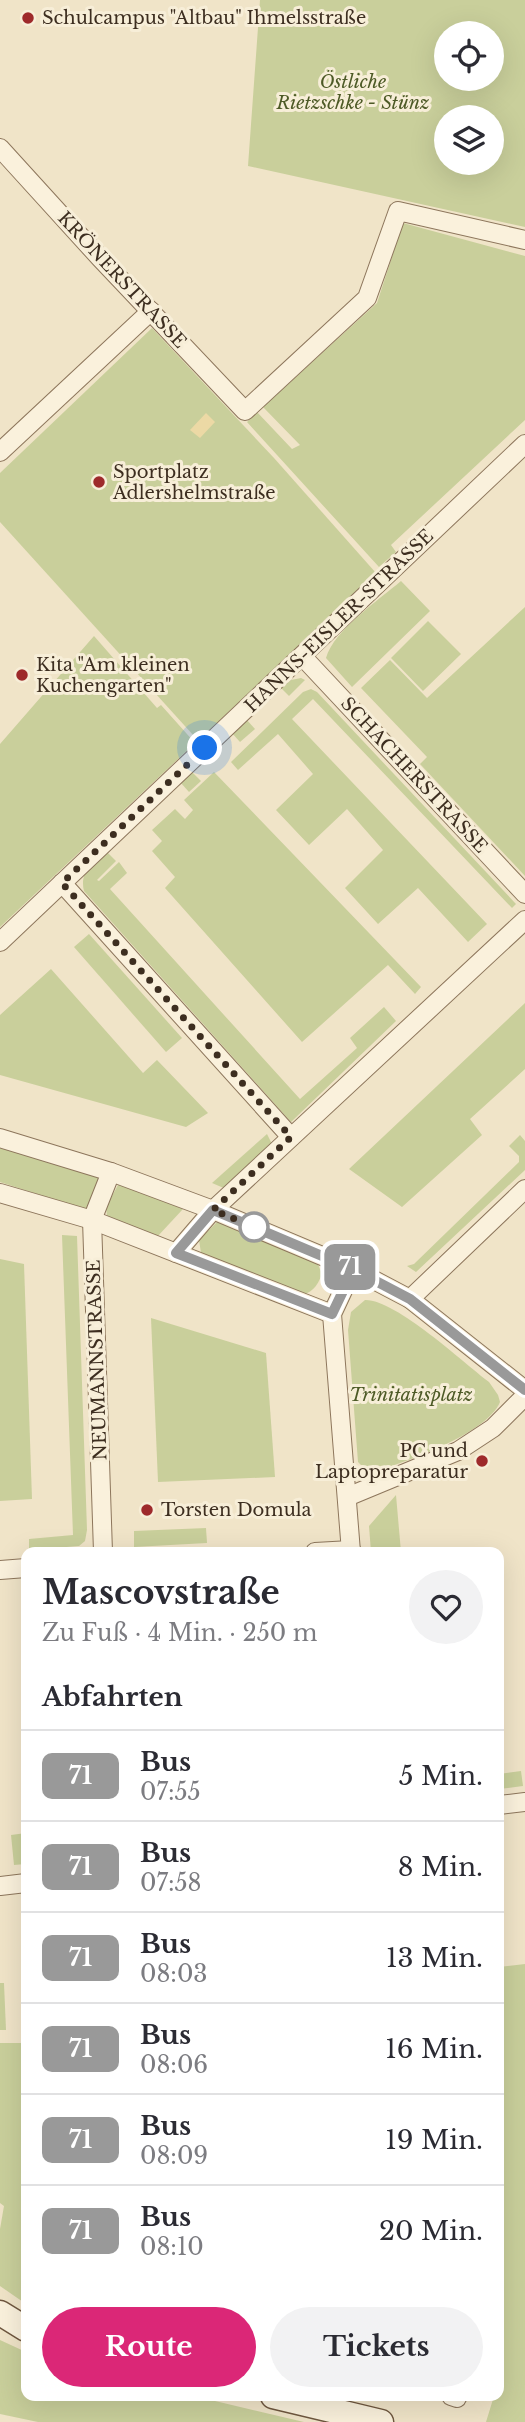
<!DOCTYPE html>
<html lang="de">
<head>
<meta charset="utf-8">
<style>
  :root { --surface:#fff; --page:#f2f2f3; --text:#2b2b33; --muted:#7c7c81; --line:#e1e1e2; --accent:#db2777 }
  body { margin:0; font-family:"Libre Baskerville",serif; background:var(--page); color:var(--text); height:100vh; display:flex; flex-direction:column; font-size:26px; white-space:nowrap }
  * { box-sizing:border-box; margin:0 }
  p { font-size:23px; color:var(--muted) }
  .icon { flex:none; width:38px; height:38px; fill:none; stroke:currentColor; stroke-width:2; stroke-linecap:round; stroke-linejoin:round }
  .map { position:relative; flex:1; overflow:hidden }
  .side { position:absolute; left:21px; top:1547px; width:483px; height:854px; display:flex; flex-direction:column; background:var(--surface); border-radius:14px; box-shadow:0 7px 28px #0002 }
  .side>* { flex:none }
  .badge { padding:0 14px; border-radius:10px; font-size:24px; line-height:46px }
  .buttons { position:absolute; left:434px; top:21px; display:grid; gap:14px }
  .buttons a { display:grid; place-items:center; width:70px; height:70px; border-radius:50%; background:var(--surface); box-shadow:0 7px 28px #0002; font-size:35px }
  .you { position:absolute; width:35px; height:35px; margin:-18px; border:5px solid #fff; border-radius:50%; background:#1a73e8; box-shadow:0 0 0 10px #1a73e833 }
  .map>.badge { position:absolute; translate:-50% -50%; box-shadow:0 0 0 4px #fff }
  h2 { padding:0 21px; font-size:26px; line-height:63px }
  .round { display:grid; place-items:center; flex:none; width:74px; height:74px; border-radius:37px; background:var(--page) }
  .headline { display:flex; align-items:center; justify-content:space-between; height:119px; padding:0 21px }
  h1 { font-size:33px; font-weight:800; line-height:52px }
  .primary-button { display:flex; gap:14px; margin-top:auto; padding:14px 21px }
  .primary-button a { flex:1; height:80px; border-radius:42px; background:var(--accent); color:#fff; font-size:28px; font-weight:800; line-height:80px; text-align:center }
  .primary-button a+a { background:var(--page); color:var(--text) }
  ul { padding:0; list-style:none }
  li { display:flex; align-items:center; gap:21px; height:91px; padding:0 21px; border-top:2px solid var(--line) }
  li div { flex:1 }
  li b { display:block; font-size:26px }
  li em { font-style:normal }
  li .badge { min-width:77px; font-weight:700; text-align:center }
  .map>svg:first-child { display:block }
  .green { fill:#c9cf9b; fill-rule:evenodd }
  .sand { fill:#ecd9a5 }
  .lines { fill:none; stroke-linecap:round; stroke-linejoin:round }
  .street-casing { stroke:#8d765c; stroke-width:20 }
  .secondary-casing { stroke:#6f573f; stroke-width:27 }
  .street { stroke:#faf1dc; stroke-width:18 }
  .secondary { stroke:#faf1dc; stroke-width:24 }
  .line-casing { stroke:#fff; stroke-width:16 }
  .line { stroke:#999; stroke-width:10 }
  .walk { stroke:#3d2e20; stroke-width:7; stroke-dasharray:0 12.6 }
  .poi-dot { fill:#9e2a2b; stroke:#f7eed8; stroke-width:2.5 }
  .stop-dot { fill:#fff; stroke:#999; stroke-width:3.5 }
  .labels { text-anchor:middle; stroke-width:6; stroke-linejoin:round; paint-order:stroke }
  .poi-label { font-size:18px; fill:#3d2e20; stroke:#f7eed8; text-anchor:start }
  .park-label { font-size:18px; font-style:italic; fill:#4d5a26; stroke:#f7eed8 }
  .street-label { font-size:18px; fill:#3d2e20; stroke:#f7eed8 }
</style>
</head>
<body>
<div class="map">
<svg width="525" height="2422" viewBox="0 0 525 2422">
  <rect width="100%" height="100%" fill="#f0e4c8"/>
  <!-- green -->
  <g class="green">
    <path d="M260,0h265v227l-277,-61zM492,33v46h-46v-46zM492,117v46h-46v-46z"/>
    <path d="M403,223l122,33v164l-134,125 5,7 -17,15 -132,-145 10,-10 35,37 8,-4 -37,-38 114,-104z"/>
    <path d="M152,328l122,130 102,115 -171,161 -11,2 -194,-214v-49z"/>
    <path d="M401,581l29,30 -78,76 -26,-29c8,-28 53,-58 75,-77z"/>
    <path d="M525,607v269l-105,-112 7,-7 -66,-69 29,-28 37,38z"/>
    <path d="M428,621l33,33 -38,37 -32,-33z"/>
    <path d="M94,636l63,72 4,-3 34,38 -195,184v-183z"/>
    <path d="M301,678l4,2 -16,16 -9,-9 6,-6z"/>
    <path d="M311,689l6,3 199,212 -4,4 -199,-209 -21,20 195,205 -19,18 -50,-54 -40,36 -33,-36 38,-38 -36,-41 -38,36 -33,-35 37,-36 -35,-40 -40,36 -7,-8 72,-70z"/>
    <path d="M246,719l9,10 -15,13 -9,-10z"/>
    <path d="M191,771l10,10 -12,11 -9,-10z"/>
    <path d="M214,772l207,215 -6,7 -27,-29 -86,77 -137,-154 10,-11 -23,-26 10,-10 -10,-11 23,-21 10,10 8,-9 -9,-10z"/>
    <path d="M105,850l11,11 -19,19 2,1 20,-19 8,11 -17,16 190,210 57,-51 -7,-10 34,-31 12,14 -105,101 -207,-231c-5,-19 10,-29 21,-41z"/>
    <path d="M89,934l93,104 -16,14 -92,-105z"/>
    <path d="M51,969l92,104 14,-13 51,53 -22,14 -186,-52v-60z"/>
    <path d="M525,1003v66l-55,50 12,16 -80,72 -53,-38z"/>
    <path d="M267,1134l5,10 -46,45 -14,-6z"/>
    <path d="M520,1135l5,6v29l-109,102 -9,-6 7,-2 105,-102v-6l-10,-10z"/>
    <path d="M0,1141l100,36 -10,32h-7l-83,-27z"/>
    <path d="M125,1184l43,14 15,11 -26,28 -44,-18 -6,-3 -1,-9 12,-22z"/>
    <path d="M217,1222h7l93,40 5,12c-5,13 -10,19 -24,22l-89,-35 -8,-8 -2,-13z"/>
    <path d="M62,1235l15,1 10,294 -2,11 -6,5 -50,4v-11l44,-4z"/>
    <path d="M0,1259l24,5 8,235 -32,2z"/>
    <path d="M365,1300c30,-1 99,63 124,82l9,13 2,7c-13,32 -98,62 -131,71l-11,-11 -10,-132 3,-18z"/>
    <path d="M151,1318l115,35 9,124 -117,5z"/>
    <path d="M396,1495l5,57h-30l-2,-26z"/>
    <path d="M206,1528l1,15 -73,4v-16z"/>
    <path d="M521,1771l2,15 -24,3v-15z"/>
    <path d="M26,1833v31l-12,1 -3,-30z"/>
    <path d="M525,1964v458h-39l8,-26h5v-221h2l-2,-21v-187z"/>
    <path d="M4,1983l2,47h-6v-47z"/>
    <path d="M0,2043h26v261l-26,-18v-57l4,-23 -4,-3z"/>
    <path d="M0,2340l26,12v44h168l110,26h-266l-38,-8z"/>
  </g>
  <!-- sand -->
  <path class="sand" d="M206,413l9,9 -15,16 -10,-8z"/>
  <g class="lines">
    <defs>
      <g id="street">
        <path d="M0,148l100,110 145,153 122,-113 31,-87 127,29"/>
        <path d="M0,452l151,-141"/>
        <path d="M302,656l223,238"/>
        <path d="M62,883l229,254"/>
        <path d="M0,942l525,-498"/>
        <path d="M0,1138l111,34 102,38 140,59 57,30 115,91"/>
        <path d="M0,1193l92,27 240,94"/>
        <path d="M176,1253l37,-43 312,-290"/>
        <path d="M410,1299l115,-110"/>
        <path d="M347,1497l111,-46 35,-23 32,-32"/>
        <path d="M103,1552l-11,-332 19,-48"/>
        <path d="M315,1552l36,-2"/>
        <path d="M351,1552l-19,-238 21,-45"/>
        <path d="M0,1570l26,-2"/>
        <path d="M499,1805l26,-3"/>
        <path d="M0,1886l26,-3"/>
        <path d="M451,2396l6,2"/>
      </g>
      <g id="secondary">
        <path d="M0,2313l26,16"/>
        <path d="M273,2396l108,26"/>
      </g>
    </defs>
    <!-- street casing -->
    <use href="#street" class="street-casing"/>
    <!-- secondary casing -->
    <use href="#secondary" class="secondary-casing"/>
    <!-- street -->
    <use href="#street" class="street"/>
    <!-- secondary -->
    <use href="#secondary" class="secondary"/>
  </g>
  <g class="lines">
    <defs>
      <path id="line" d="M343,1291l-11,23 -156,-61 37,-43 140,59 57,30 115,91"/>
    </defs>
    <!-- line casing -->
    <use href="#line" class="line-casing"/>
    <!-- line -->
    <use href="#line" class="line"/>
    <!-- walk -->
    <path class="walk" d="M205,748l-143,135 229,254 -78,73 41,17"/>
  </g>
  <!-- markers -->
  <g class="poi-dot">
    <circle cx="28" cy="18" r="7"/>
    <circle cx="99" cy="482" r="7"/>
    <circle cx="22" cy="675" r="7"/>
    <circle cx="482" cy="1461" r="7"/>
    <circle cx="147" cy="1510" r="7"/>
  </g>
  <circle class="stop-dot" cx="254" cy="1227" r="14"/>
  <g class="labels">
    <!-- poi labels -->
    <g class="poi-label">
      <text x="42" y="24">Schulcampus "Altbau" Ihmelsstraße</text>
      <text x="113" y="478">Sportplatz<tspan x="113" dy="21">Adlershelmstraße</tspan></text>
      <text x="36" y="671">Kita "Am kleinen<tspan x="36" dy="21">Kuchengarten"</tspan></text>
      <text x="468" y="1457" text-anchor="end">PC und<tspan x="468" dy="21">Laptopreparatur</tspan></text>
      <text x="161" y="1516">Torsten Domula</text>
    </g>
    <!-- park labels -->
    <g class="park-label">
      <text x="353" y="88">Östliche<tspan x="353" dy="21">Rietzschke - Stünz</tspan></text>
      <text x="411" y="1401">Trinitatisplatz</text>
    </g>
    <!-- street labels -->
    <g class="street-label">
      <text transform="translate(122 280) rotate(47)" y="6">KRÖNERSTRASSE</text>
      <text transform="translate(339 621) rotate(-44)" y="6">HANNS-EISLER-STRASSE</text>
      <text transform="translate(414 775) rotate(47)" y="6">SCHACHERSTRASSE</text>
      <text transform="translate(97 1360) rotate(-92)" y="6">NEUMANNSTRASSE</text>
    </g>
  </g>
</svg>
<div class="buttons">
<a><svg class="icon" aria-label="locate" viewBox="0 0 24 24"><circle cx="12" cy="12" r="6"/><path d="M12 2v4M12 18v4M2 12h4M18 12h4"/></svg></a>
<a><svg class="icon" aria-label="layers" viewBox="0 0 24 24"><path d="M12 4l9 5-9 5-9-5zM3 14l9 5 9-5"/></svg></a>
</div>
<div class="you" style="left:205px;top:748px"></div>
<b class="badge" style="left:350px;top:1267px;background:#999;color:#fff">71</b>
<section class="side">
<div class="headline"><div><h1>Mascovstraße</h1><p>Zu Fuß · 4 Min. · 250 m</p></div><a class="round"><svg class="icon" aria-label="heart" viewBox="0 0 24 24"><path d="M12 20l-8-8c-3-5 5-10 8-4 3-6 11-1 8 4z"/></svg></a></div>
<h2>Abfahrten</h2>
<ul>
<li><span class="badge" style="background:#999;color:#fff">71</span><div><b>Bus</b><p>07:55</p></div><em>5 Min.</em></li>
<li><span class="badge" style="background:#999;color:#fff">71</span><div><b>Bus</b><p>07:58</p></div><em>8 Min.</em></li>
<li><span class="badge" style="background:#999;color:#fff">71</span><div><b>Bus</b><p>08:03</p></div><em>13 Min.</em></li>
<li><span class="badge" style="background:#999;color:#fff">71</span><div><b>Bus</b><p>08:06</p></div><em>16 Min.</em></li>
<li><span class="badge" style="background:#999;color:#fff">71</span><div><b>Bus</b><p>08:09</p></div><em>19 Min.</em></li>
<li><span class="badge" style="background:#999;color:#fff">71</span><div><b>Bus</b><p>08:10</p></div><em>20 Min.</em></li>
</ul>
<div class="primary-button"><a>Route</a><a>Tickets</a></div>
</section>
</div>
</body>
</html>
